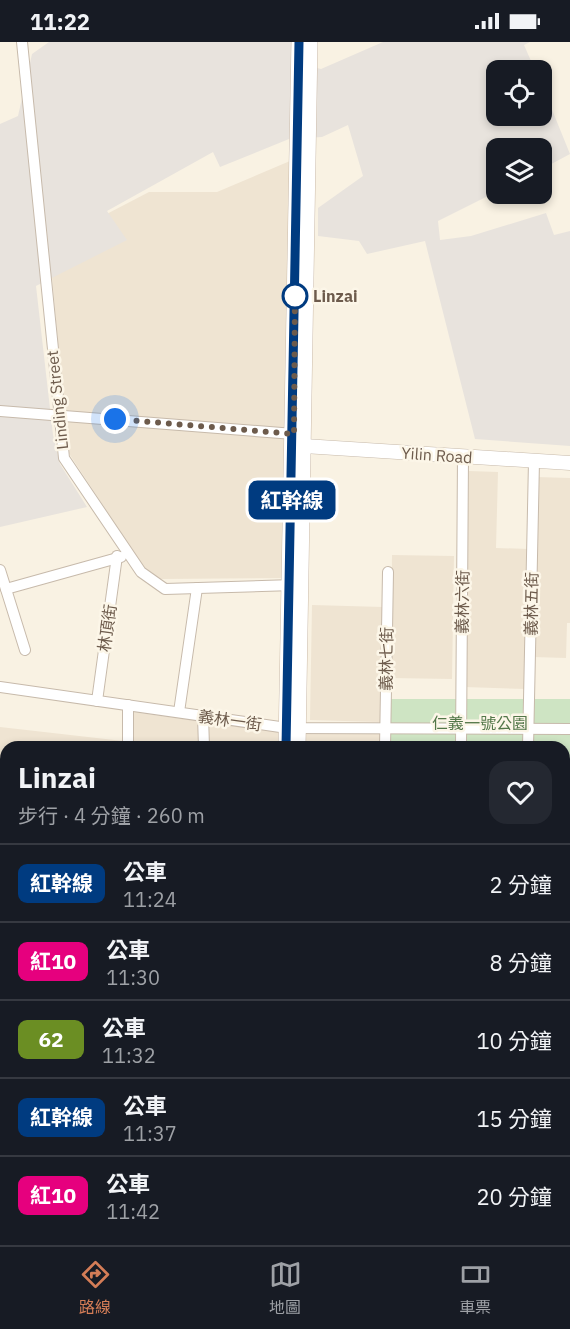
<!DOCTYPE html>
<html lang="zh-TW">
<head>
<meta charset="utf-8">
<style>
  :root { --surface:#171b24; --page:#242831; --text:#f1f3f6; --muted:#9ea1a6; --line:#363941; --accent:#d47d57 }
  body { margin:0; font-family:"IBM Plex Sans","Noto Sans TC",sans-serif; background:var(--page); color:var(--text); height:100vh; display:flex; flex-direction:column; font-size:22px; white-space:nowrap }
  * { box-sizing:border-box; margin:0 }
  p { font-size:20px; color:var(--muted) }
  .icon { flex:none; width:33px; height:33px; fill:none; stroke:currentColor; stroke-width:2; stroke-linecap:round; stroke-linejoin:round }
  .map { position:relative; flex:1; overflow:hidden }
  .side { position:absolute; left:0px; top:699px; width:570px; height:504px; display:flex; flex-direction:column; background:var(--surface); border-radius:18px 18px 0 0; box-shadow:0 3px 9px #0003 }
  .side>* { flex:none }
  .badge { padding:0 12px; border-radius:9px; font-size:21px; line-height:39px }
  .tools { position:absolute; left:486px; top:18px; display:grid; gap:12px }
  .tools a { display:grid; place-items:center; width:66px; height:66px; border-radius:12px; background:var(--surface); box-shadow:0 3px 9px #0003; font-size:30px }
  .you { position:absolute; width:30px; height:30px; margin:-15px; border:4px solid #fff; border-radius:50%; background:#1a73e8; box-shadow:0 0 0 9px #1a73e833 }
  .map>.badge { position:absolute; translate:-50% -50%; box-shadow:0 0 0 3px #fff }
  .round { display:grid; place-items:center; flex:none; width:63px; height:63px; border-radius:18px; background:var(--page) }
  .headline { display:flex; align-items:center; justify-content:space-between; height:102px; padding:0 18px }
  h1 { font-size:28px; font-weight:700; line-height:45px }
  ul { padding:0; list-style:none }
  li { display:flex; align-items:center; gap:18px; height:78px; padding:0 18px; border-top:2px solid var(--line) }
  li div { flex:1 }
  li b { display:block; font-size:22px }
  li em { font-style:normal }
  li .badge { min-width:66px; font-weight:700; text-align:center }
  .status { display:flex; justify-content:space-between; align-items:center; height:42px; padding:0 30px; background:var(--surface); direction:ltr }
  .status svg { height:16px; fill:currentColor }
  .menu { display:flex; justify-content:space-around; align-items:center; height:84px; border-top:2px solid var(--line); background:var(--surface); font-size:16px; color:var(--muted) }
  .menu a { display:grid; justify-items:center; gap:3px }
  .menu .selected { color:var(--accent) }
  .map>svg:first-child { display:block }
  .residential { fill:#efe4d2 }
  .industrial { fill:#e8e3dd }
  .green { fill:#cee4c3 }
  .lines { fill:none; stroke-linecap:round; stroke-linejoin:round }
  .minor-casing { stroke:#c7baab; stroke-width:12 }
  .tertiary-casing { stroke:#c7baab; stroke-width:15 }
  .secondary-casing { stroke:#cbbbaa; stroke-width:16 }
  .minor { stroke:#fff; stroke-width:10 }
  .tertiary { stroke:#fff; stroke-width:14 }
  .secondary { stroke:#fff; stroke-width:15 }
  .line-casing { stroke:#fff; stroke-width:14 }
  .line { stroke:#003b80; stroke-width:9 }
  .walk { stroke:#6d5b4c; stroke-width:6; stroke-dasharray:0 10.8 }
  .stop-dot { fill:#fff; stroke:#003b80; stroke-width:3 }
  .labels { text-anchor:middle; stroke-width:5; stroke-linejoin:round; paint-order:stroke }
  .stop-label { font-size:16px; font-weight:bold; fill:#6d5b4c; stroke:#fcf6e8; text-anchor:start }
  .street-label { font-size:16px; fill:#6d5b4c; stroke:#fcf6e8 }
  .park-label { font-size:16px; fill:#537749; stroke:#fcf6e8 }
</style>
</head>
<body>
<div class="status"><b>11:22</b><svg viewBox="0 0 49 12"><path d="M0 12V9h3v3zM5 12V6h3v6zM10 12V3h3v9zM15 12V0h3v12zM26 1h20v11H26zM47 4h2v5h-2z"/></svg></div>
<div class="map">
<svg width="570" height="1203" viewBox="0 0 570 1203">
  <rect width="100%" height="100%" fill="#f9f2e3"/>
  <!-- residential -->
  <g class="residential">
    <path d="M290,119l-5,417 -125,1 -17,-13 -75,-114 -19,-208 100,-52h68z"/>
    <path d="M469,429l29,1 -2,76 33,1 -3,140 -62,-2z"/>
    <path d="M536,435l34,1v145h-3l-1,35 -33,-1z"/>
    <path d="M392,513l62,1 -2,123 -61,-1z"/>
    <path d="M312,563l71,2 -3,115 -70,-2z"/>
    <path d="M132,670l152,21 96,-1v15h-374v285h-6v-305l132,15z"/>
    <rect x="564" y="739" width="6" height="180"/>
    <path d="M564,1033l6,1v169h-271v-6h265z"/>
    <path d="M0,1093h6v67l-6,-1z"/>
    <path d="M74,1197h201v6h-199z"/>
  </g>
  <!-- industrial -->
  <path class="industrial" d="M49,0h244v20l28,7 62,-27h147l-6,3 11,25h-39v46h46v-31l28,69 -28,15v-21h-46v44l-58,29 2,19 31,-4 75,-23 8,22 16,-4v215l-95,-7 -50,-198 -58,13 -8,-13 -41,-5v-28l45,-32 -15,-51 -26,12 -33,2 -69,28 -7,-15 -106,59 20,29 -91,46 17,149 7,29 27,43 -87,20v-403l18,-8 14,-62z"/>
  <!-- green -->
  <g class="green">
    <path d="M390,657h180v77h-6v-29h-175z"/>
    <path d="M0,770l6,1v122l-6,-18z"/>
    <path d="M0,1164h6v33h68l2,6h-76z"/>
  </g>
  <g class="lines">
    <defs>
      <g id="minor">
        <path d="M22,0l42,416 77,114 24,17 129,-4"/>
        <path d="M0,369l294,23 2,2"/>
        <path d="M0,528l25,80"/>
        <path d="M6,547l115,-32"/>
        <path d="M0,645l287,41 283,1"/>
        <path d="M97,659l20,-145"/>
        <path d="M128,663v42"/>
        <path d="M179,670l18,-124"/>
        <path d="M203,674l1,31"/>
        <path d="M385,705l3,-175"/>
        <path d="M461,705l2,-291"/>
        <path d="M528,705l6,-286"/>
        <path d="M0,725h6"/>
        <path d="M0,875l6,18"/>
        <path d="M0,914l6,-2"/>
        <path d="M564,925h6"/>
        <path d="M564,1023h6"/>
        <path d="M564,1102l6,-1"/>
        <path d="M383,1197l1,6"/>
        <path d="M464,1197l1,6"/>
        <path d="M544,1197v6"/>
        <path d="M103,1203v-6"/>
      </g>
      <path id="tertiary" d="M304,404l266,17"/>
      <g id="secondary">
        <path d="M286,705l13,-705"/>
        <path d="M298,705l12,-705"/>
        <path d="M291,1203v-6"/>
      </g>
    </defs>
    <!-- minor casing -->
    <use href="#minor" class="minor-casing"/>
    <!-- tertiary casing -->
    <use href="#tertiary" class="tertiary-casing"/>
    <!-- secondary casing -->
    <use href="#secondary" class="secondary-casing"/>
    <!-- minor -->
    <use href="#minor" class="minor"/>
    <!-- tertiary -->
    <use href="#tertiary" class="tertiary"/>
    <!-- secondary -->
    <use href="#secondary" class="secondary"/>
  </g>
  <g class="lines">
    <defs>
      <path id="line" d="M286,705l13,-705"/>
    </defs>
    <!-- line casing -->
    <use href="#line" class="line-casing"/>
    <!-- line -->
    <use href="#line" class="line"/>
    <!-- walk -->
    <path class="walk" d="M115,377l179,15 1,-147v9"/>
  </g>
  <!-- markers -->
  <circle class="stop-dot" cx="295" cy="254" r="12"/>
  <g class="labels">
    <!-- stop labels -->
    <g class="stop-label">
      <text x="313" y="260">Linzai</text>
    </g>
    <!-- street labels -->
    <g class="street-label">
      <text transform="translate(57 358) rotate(-96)" y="6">Linding Street</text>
      <text transform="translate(437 413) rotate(4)" y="6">Yilin Road</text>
      <text transform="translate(462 560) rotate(-89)" y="6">義林六街</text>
      <text transform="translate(531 562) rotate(-89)" y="6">義林五街</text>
      <text transform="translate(107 586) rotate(-82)" y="6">林頂街</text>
      <text transform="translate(386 617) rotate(-89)" y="6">義林七街</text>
      <text transform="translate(230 678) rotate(8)" y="6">義林一街</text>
    </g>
    <!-- park labels -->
    <g class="park-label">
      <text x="480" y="687">仁義一號公園</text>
    </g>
  </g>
</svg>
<div class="tools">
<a><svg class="icon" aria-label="locate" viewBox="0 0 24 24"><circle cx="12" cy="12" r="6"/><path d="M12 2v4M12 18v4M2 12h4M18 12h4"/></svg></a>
<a><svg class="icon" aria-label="layers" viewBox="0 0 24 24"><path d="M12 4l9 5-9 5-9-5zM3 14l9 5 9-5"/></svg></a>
</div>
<div class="you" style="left:115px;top:377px"></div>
<b class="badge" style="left:292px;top:458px;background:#003b80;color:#fff">紅幹線</b>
<section class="side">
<div class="headline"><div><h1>Linzai</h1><p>步行 · 4 分鐘 · 260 m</p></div><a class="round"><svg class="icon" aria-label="heart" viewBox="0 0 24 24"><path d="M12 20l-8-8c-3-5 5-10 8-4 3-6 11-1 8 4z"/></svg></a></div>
<ul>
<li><span class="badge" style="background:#003b80;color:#fff">紅幹線</span><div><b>公車</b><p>11:24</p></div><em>2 分鐘</em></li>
<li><span class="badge" style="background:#e6007e;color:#fff">紅10</span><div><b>公車</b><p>11:30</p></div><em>8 分鐘</em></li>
<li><span class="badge" style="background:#6b8e23;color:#fff">62</span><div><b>公車</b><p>11:32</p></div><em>10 分鐘</em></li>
<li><span class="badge" style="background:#003b80;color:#fff">紅幹線</span><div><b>公車</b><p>11:37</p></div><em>15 分鐘</em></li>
<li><span class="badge" style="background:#e6007e;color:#fff">紅10</span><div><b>公車</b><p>11:42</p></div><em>20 分鐘</em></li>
</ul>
</section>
</div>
<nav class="menu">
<a class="selected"><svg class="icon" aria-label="directions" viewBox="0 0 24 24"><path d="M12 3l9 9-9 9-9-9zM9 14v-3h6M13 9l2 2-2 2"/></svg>路線</a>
<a><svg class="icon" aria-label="map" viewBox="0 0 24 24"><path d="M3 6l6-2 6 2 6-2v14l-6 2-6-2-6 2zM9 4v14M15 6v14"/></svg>地圖</a>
<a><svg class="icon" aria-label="tickets" viewBox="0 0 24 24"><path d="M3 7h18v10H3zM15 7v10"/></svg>車票</a>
</nav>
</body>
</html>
